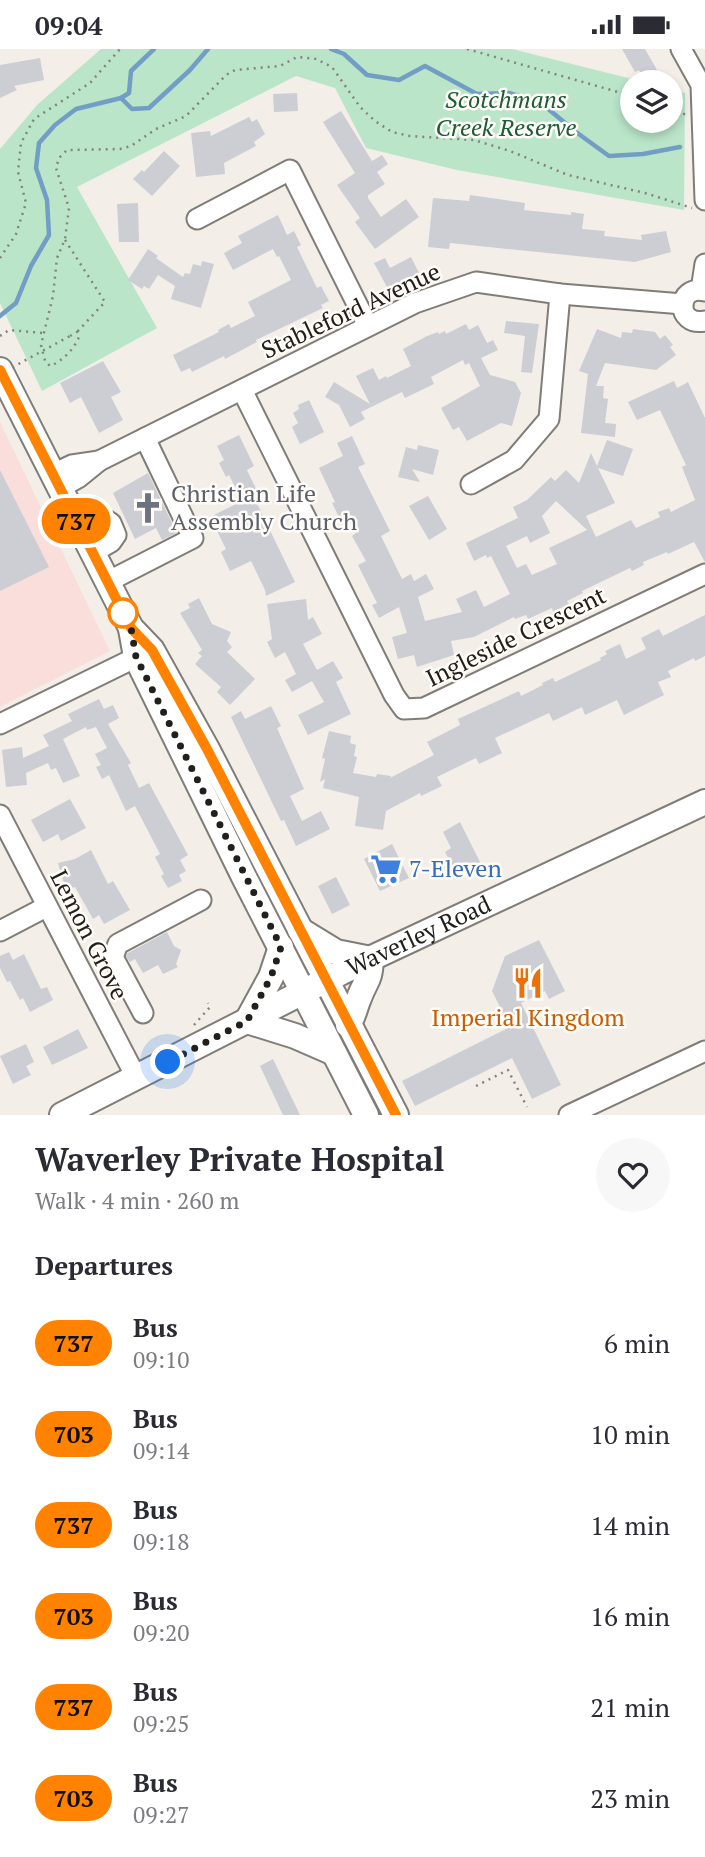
<!DOCTYPE html>
<html lang="en">
<head>
<meta charset="utf-8">
<style>
  :root { --surface:#fff; --page:#f7f7f7; --text:#2b2b33; --muted:#7c7c81 }
  body { margin:0; font-family:"PT Serif",serif; background:var(--page); color:var(--text); height:100vh; display:flex; flex-direction:column; font-size:26px; white-space:nowrap }
  * { box-sizing:border-box; margin:0 }
  p { font-size:23px; color:var(--muted) }
  .icon { flex:none; width:38px; height:38px; fill:none; stroke:currentColor; stroke-width:2; stroke-linecap:round; stroke-linejoin:round }
  .map { position:relative; height:1066px; overflow:hidden }
  .drawer { display:flex; flex-direction:column; background:var(--surface); flex:1 }
  .drawer>* { flex:none }
  .badge { padding:0 14px; border-radius:23px; font-size:24px; line-height:46px }
  .tools { position:absolute; left:620px; top:21px; display:grid; gap:14px }
  .tools a { display:grid; place-items:center; width:63px; height:63px; border-radius:50%; background:var(--surface); box-shadow:0 4px 10px #0003; font-size:35px }
  .you { position:absolute; width:35px; height:35px; margin:-18px; border:5px solid #fff; border-radius:50%; background:#1a73e8; box-shadow:0 0 0 10px #1a73e833 }
  .map>.badge { position:absolute; translate:-50% -50%; box-shadow:0 0 0 4px #fff }
  h2 { padding:0 35px; font-size:26px; line-height:63px }
  .round { display:grid; place-items:center; flex:none; width:74px; height:74px; border-radius:37px; background:var(--page) }
  .headline { display:flex; align-items:center; justify-content:space-between; height:119px; padding:0 35px }
  h1 { font-size:33px; font-weight:700; line-height:52px }
  ul { padding:0; list-style:none }
  li { display:flex; align-items:center; gap:21px; height:91px; padding:0 35px }
  li div { flex:1 }
  li b { display:block; font-size:26px }
  li em { font-style:normal }
  li .badge { min-width:77px; font-weight:700; text-align:center }
  .status { display:flex; justify-content:space-between; align-items:center; height:49px; padding:0 35px; background:var(--surface); direction:ltr }
  .status svg { height:19px; fill:currentColor }
  .map>svg:first-child { display:block }
  .medical { fill:#f9dedb }
  .green { fill:#bae5c9 }
  .lines { fill:none; stroke-linecap:round; stroke-linejoin:round }
  .stream { stroke:#729ec5; stroke-width:4.5 }
  .building { fill:#cdcdd4; fill-rule:evenodd }
  .minor-casing { stroke:#807c77; stroke-width:23 }
  .major-casing { stroke:#807c77; stroke-width:28 }
  .path { stroke:#85837e; stroke-width:2.5; stroke-dasharray:2 5; stroke-linecap:butt }
  .minor { stroke:#fff; stroke-width:19 }
  .major { stroke:#fff; stroke-width:24 }
  .path-bridge { stroke:#85837e; stroke-width:2.5; stroke-dasharray:2 5; stroke-linecap:butt }
  .line-casing { stroke:#fff; stroke-width:16 }
  .line { stroke:#ff8200; stroke-width:10 }
  .walk { stroke:#21201d; stroke-width:7; stroke-dasharray:0 12.6 }
  .stop-dot { fill:#fff; stroke:#ff8200; stroke-width:3.5 }
  .labels { text-anchor:middle; stroke-width:5; stroke-linejoin:round; paint-order:stroke }
  .park-label { font-size:24px; font-style:italic; fill:#1d5b3b; stroke:#fffcf8 }
  .street-label { font-size:24px; fill:#21201d; stroke:#fffcf8 }
  .worship-label { font-size:24px; fill:#5b616d; stroke:#fffcf8; text-anchor:start }
  .shop-label { font-size:24px; fill:#366cbe; stroke:#fffcf8; text-anchor:start }
  .food-label { font-size:24px; fill:#c56008; stroke:#fffcf8 }
</style>
</head>
<body>
<div class="status"><b>09:04</b><svg viewBox="0 0 49 12"><path d="M0 12V9h3v3zM5 12V6h3v6zM10 12V3h3v9zM15 12V0h3v12zM26 1h20v11H26zM47 4h2v5h-2z"/></svg></div>
<div class="map">
<svg width="705" height="1066" viewBox="0 0 705 1066">
  <rect width="100%" height="100%" fill="#f3efe8"/>
  <!-- medical -->
  <path class="medical" d="M0,373l110,229 -110,56z"/>
  <!-- green -->
  <path class="green" d="M101,0h411l132,33h-12v39h38v-32l15,4 -1,117 -227,-40 -91,-22 -31,-60 -39,-12 -219,111 80,141 -115,63 -42,-88v-154l37,-44z"/>
  <g class="lines">
    <!-- stream -->
    <g class="stream">
      <path d="M331,0l13,5 23,21 32,5 26,-14 52,28 32,-1 32,10 35,29 33,24 34,-2 37,-7"/>
      <path d="M121,49l11,11 17,-1 41,-38 18,-21"/>
      <path d="M0,267l16,-13 15,-37 18,-31 -2,-35 -11,-32 3,-25 16,-18 21,-16 45,-11 8,-5 2,-22 23,-22"/>
    </g>
  </g>
  <!-- building -->
  <g class="building">
    <path d="M622,0h23l12,21 -14,8 -4,-8 -4,2z"/>
    <path d="M40,9l4,22 -30,6 3,4 -17,8v-33z"/>
    <path d="M297,44l1,18 -24,1 -1,-18z"/>
    <path d="M341,62l31,50 10,-6 6,9 -11,8 8,12 -17,11v3l13,19 25,-18 13,18 -44,32 -20,-27 5,-4 -23,-33 18,-12 -32,-51z"/>
    <path d="M249,68l3,5 5,-3 8,15 -11,8 2,4 -32,17 1,11 -29,3 -5,-44 19,-2 1,5z"/>
    <path d="M164,102l16,15 -28,30 -19,-17 9,-9 2,2z"/>
    <path d="M470,146l55,8 -1,7 47,5v-3l13,2 -2,15 23,2 -1,5 38,4 -1,-5 25,-4 5,21 -36,10 -185,-19 -1,6 -21,-2 5,-49 36,3z"/>
    <path d="M138,154l1,39h-20l-2,-38z"/>
    <path d="M278,166l9,20 7,-4 7,14 -4,2 20,41 4,-2 8,15 -8,4 2,3 -67,32 1,2 -32,17 -1,-3 -32,16 -2,-4 -9,4 -8,-17 46,-23 -1,-2 11,-6 2,4 24,-12 -7,-14 43,-22 -12,-24 -2,1 -4,-8 -40,21 -9,-17 18,-10 -4,-7z"/>
    <path d="M148,200l10,7 -2,2 27,19 2,-4 5,1 3,-10 8,2 1,-5 12,3 -13,44 -30,-9 4,-13 -17,-11 -9,14 -5,-3 -2,3 -14,-9z"/>
    <path d="M411,208l8,16 -31,16 -14,-26 11,-5 5,10z"/>
    <path d="M506,272l33,3 -7,49 -11,-1 4,-36 -21,-3z"/>
    <path d="M466,275l3,6 9,-5 9,18 6,-3 5,10 -17,8 9,17 25,7 6,11 -9,33 -11,-3 -34,18 -8,-14 -6,3 -12,-22 39,-22 -11,-23 -4,2 -2,-5 -32,17 3,7 -29,14 -3,-6 -41,20 4,7 -15,8 -11,-22 -14,-8 9,-15 36,22 -14,-28 17,-8 6,12 7,-4 1,2 24,-12 -8,-17 24,-13 11,-4 1,2 6,-3 1,3z"/>
    <path d="M597,280l24,9 1,-6 10,1 1,-4 22,3 5,7 5,-4 8,10 -3,2 6,8 -20,15 -51,-7 -9,23h8l-1,12 5,1 -3,24 11,1 -1,13 -34,-4 7,-59 -9,-3z"/>
    <path d="M103,312l18,31 -10,5 12,23 -24,13 -18,-36 -11,6 -10,-20z"/>
    <path d="M674,332l3,7 11,-6 17,36v144l-11,-20 -26,12 -1,-2 -24,10 1,3 -12,6 -2,-3 -48,23 1,2 -16,8 2,3 -16,8 -1,-4 -24,11 -2,-4 -11,4 -1,-2 -40,20 -23,4 3,14 -37,12 -3,-12 -16,4 -6,-22 15,-4 -8,-26 -20,11 -7,-13 5,-2 -19,-38 8,-4 -14,-25 4,-3 -11,-19 -6,3 -7,-14 3,-1 -16,-34 24,-12 -6,-13 15,-7 13,28 -7,3 32,64 -9,5 21,43 9,-5 3,7 12,-7 8,15 -16,8 7,24 37,-9 -6,-13 20,-9 8,17 26,-13 -19,-38 -4,2 -1,-3 -12,6 -8,-18 52,-25 -5,-11 14,-7 24,-23 4,4 11,-11 13,13 12,-30 6,13 10,-26 26,9 -10,27 -25,-8 17,35 -29,13 10,21 35,-17 5,8 24,-11 -2,-5 11,-4 2,4 24,-12 -13,-33 4,-2 -26,-55 -23,10 -9,-18zM556,452l31,29 -38,18 8,16 -25,11 -6,-11 -9,4 -11,-22 21,-10 3,7 20,-10 -8,-17z"/>
    <path d="M309,351l15,32 -24,12 -8,-17 6,-4 -5,-10 6,-4 -1,-4z"/>
    <path d="M239,386l15,31 -7,4 11,23 -5,2 42,87 -29,14 -1,-6 -14,-29 -21,10 -9,-19 5,-3 -16,-32 32,-16 -13,-26 -3,2 -7,-14 5,-3 -7,-14z"/>
    <path d="M418,396l21,5 -6,25 -21,-6 8,13 -22,-5 8,-30 11,3z"/>
    <path d="M0,421l49,97 -49,24z"/>
    <path d="M148,424l29,60 -15,7 -6,-12 -21,11 -22,-46z"/>
    <path d="M428,447l19,33 -18,11 -20,-34z"/>
    <path d="M199,549l13,26 19,8 -4,9 5,6 -5,5 28,27 -25,26 -13,-13 4,-5 -26,-23 7,-8 -4,-3 4,-3 -22,-37 10,-5 -2,-4z"/>
    <path d="M306,550l2,21 5,-3 9,17 -19,10 14,26 16,-9 10,17 -7,4 15,32 -43,21 -10,-20 26,-13 -12,-21 -20,11 -7,-12 11,-6 -11,-22 -10,6 -8,-16 5,-3 -5,-35z"/>
    <path d="M705,566v41l-10,5 -1,-3 -26,13 3,6 -13,5 6,13 -40,20 -7,-15 -32,15 -3,-8 -29,14 -4,-8 -54,25 7,15 -23,11 -3,-6 -39,19 5,9 -21,10 -1,-3 -34,18 -3,19 -28,-4 4,-29 -36,-9 2,-9 -5,3 5,-23 -3,-1 7,-27 22,5 -1,7 6,2 -2,11 3,1 -4,16 23,4 1,-3 14,2 -1,2 44,-23 -7,-13 33,-17 -2,-6 61,-28 2,5 22,-11 -1,-2 11,-5 2,4 46,-22 -1,-2 7,-4 -2,-3 15,-7 6,15 20,-10 -5,-11 18,-9 4,7z"/>
    <path d="M99,650l5,10 9,-4 6,13 -11,6 23,39 -3,2 11,23 10,-5 39,72 -8,5 6,11 -7,4 3,6 -14,7 -7,-12 3,-2 -9,-17 5,-3 -25,-48 -9,5 -17,-36 -7,4 -6,-12 5,-2 -6,-11 12,-6 -11,-21 -9,3 -1,-3 -23,12 17,37 -17,7 -7,-15 -5,2 -3,-7 -22,10 1,12 -21,2 -4,-37 20,-3 1,11 26,-12 -6,-11 29,-14 -4,-7z"/>
    <path d="M271,657l10,20 -4,2 27,61 -14,7 12,25 19,-10 9,18 -34,17 -12,-26 -3,1 -50,-104 10,-6 4,8z"/>
    <path d="M70,750l16,29 -25,13 -3,-7 -15,8 -12,-22z"/>
    <path d="M460,773l20,40 -29,15 -7,-10 7,-4 -6,-11 6,-4 -8,-16z"/>
    <path d="M392,795l17,34 -29,13 -16,-32z"/>
    <path d="M91,801l17,34 5,-3 17,29 -26,14 -5,-9 -6,4 -18,-32 -9,3 -8,-27 17,-4z"/>
    <path d="M336,828l14,28 -18,9 -14,-28z"/>
    <path d="M167,883l7,14 7,4 -5,14 2,3 -15,7 -5,-9 -15,8 -8,-14 -5,3 -4,-6 2,-3z"/>
    <path d="M539,891l26,51 -16,8 -4,-8 -24,12 40,82 -29,14 -20,-41 -97,48 -13,-25 108,-54 -18,-36 13,-35z"/>
    <path d="M9,903l4,8 11,-6 17,35 6,-2 6,13 -23,12 -7,-14 -3,2 -10,-19 -3,1 -7,-14v-12z"/>
    <path d="M78,980l10,19 -36,17 -9,-18z"/>
    <path d="M26,995l8,18 -8,4 5,9 -18,9 -13,-28z"/>
    <path d="M273,1010l27,56h-17l-23,-49z"/>
  </g>
  <g class="lines">
    <defs>
      <g id="minor">
        <path d="M681,0l20,36 4,115"/>
        <path d="M197,170l93,-49 78,156"/>
        <path d="M701,241l4,-26"/>
        <path d="M705,242c-29,-7 -30,36 0,30"/>
        <path d="M242,341l152,305 10,14 20,-1 281,-134"/>
        <path d="M53,425l19,-9 27,-4"/>
        <path d="M471,435l43,-24 35,-41 11,-125"/>
        <path d="M60,439l18,-10 21,-17 316,-158 61,-21 84,12 123,10"/>
        <path d="M78,476l22,-9 11,7 5,12 -5,7 -19,11"/>
        <path d="M107,533l86,-44 -48,-100"/>
        <path d="M0,675l147,-72"/>
        <path d="M0,766l136,262"/>
        <path d="M0,882l46,-24"/>
        <path d="M143,964l-30,-56 5,-13 83,-44"/>
        <path d="M569,1066l136,-64"/>
      </g>
      <g id="major">
        <path d="M0,321l131,258 21,22 55,99 189,366"/>
        <path d="M131,580l5,28 108,220 122,238"/>
        <path d="M300,881l36,22 35,7"/>
        <path d="M247,972l48,15 39,17"/>
        <path d="M247,972l24,-44 10,-30"/>
        <path d="M348,976c6,-9 7,-18 11,-27 7,-19 11,-16 12,-39"/>
        <path id="s1" d="M62,1066l280,-143 363,-170"/>
      </g>
    </defs>
    <!-- minor casing -->
    <use href="#minor" class="minor-casing"/>
    <!-- major casing -->
    <use href="#major" class="major-casing"/>
    <!-- path -->
    <g class="path">
      <path d="M467,0l165,47"/>
      <path d="M670,60l17,6"/>
      <path d="M65,191l40,62 -28,30"/>
      <path d="M0,209l16,-24 10,-31 -8,-31 3,-29 13,-24 56,-36 30,-34"/>
      <path d="M0,287l9,-6 34,3"/>
      <path d="M70,287l7,-4 2,5c-5,12 -16,24 -29,29l-5,-5 -4,-16 12,-49 4,-38 8,-19 4,-31 -13,-40 3,-10 8,-8 53,-1 11,-3 25,-17 30,-13 40,-41 9,-5 45,-4 17,-9 19,2 16,8 28,40 15,14 17,11 18,4 64,4 36,11 58,24 77,18 47,15"/>
      <path d="M194,976l16,-18 -2,-4"/>
      <path d="M476,1037l32,-16 19,37"/>
    </g>
    <!-- minor -->
    <use href="#minor" class="minor"/>
    <!-- major -->
    <use href="#major" class="major"/>
    <!-- path-bridge -->
    <path class="path-bridge" d="M0,325l70,-38"/>
  </g>
  <g class="lines">
    <defs>
      <path id="line" d="M0,321l131,258 21,22 55,99 189,366"/>
    </defs>
    <!-- line casing -->
    <use href="#line" class="line-casing"/>
    <!-- line -->
    <use href="#line" class="line"/>
    <!-- walk -->
    <path class="walk" d="M123,564l-4,-8 12,23 5,29 145,290 -10,30 -24,44 -79,41"/>
  </g>
  <!-- icons -->
  <defs>
    <symbol id="church-bare" viewBox="-9 -9 18 18"><path d="M-1.2-6h2.4v3.5h3.3v2.4h-3.3V6h-2.4V-.1h-3.3v-2.4h3.3Z" fill="#6b7280" stroke="#fffcf8" stroke-width="2.5" paint-order="stroke"/></symbol>
    <symbol id="supermarket-bare" viewBox="-9 -9 18 18"><path d="M-6-5.5h2.5l.6 2H6L4.5 2H-2.5L-4.4-4H-6ZM-1.5 3.2a1.3 1.3 0 1 0 .1 0ZM3 3.2a1.3 1.3 0 1 0 .1 0Z" fill="#3f7fe0" stroke="#fffcf8" stroke-width="2.5" paint-order="stroke"/></symbol>
    <symbol id="restaurant-bare" viewBox="-9 -9 18 18"><path d="M-5-6h1v4h1v-4h1v4h1v-4h1v5L-1.5 .5V6h-2V.5L-5-1ZM5-6V6H3V1.5H1.5Q1.5-4 5-6Z" fill="#e8710a" stroke="#fffcf8" stroke-width="2.5" paint-order="stroke"/></symbol>
  </defs>
  <g fill-rule="evenodd">
    <use href="#church-bare" x="126" y="437" width="44" height="44"/>
    <use href="#supermarket-bare" x="364" y="798" width="44" height="44"/>
    <use href="#restaurant-bare" x="506" y="912" width="44" height="44"/>
  </g>
  <!-- markers -->
  <circle class="stop-dot" cx="123" cy="564" r="14"/>
  <g class="labels">
    <!-- park labels -->
    <g class="park-label">
      <text x="506" y="59">Scotchmans<tspan x="506" dy="28">Creek Reserve</tspan></text>
    </g>
    <!-- street labels -->
    <g class="street-label">
      <text transform="translate(351 262) rotate(-25)" y="8">Stableford Avenue</text>
      <text transform="translate(516 588) rotate(-26)" y="8">Ingleside Crescent</text>
      <text transform="translate(89 886) rotate(63)" y="8">Lemon Grove</text>
      <text dy="8" stroke="none"><textPath href="#s1" startOffset="399">Waverley Road</textPath></text>
    </g>
    <!-- worship labels -->
    <g class="worship-label">
      <text x="171" y="453">Christian Life<tspan x="171" dy="28">Assembly Church</tspan></text>
    </g>
    <!-- shop labels -->
    <g class="shop-label">
      <text x="409" y="828">7-Eleven</text>
    </g>
    <!-- food labels -->
    <g class="food-label">
      <text x="528" y="977">Imperial Kingdom</text>
    </g>
  </g>
</svg>
<div class="tools">
<a><svg class="icon" aria-label="layers" viewBox="0 0 24 24"><path d="M12 4l9 5-9 5-9-5zM3 14l9 5 9-5"/></svg></a>
</div>
<div class="you" style="left:168px;top:1013px"></div>
<b class="badge" style="left:76px;top:472px;background:#ff8200;color:#111">737</b>
</div>
<section class="drawer">
<div class="headline"><div><h1>Waverley Private Hospital</h1><p>Walk · 4 min · 260 m</p></div><a class="round"><svg class="icon" aria-label="heart" viewBox="0 0 24 24"><path d="M12 20l-8-8c-3-5 5-10 8-4 3-6 11-1 8 4z"/></svg></a></div>
<h2>Departures</h2>
<ul>
<li><span class="badge" style="background:#ff8200;color:#111">737</span><div><b>Bus</b><p>09:10</p></div><em>6 min</em></li>
<li><span class="badge" style="background:#ff8200;color:#111">703</span><div><b>Bus</b><p>09:14</p></div><em>10 min</em></li>
<li><span class="badge" style="background:#ff8200;color:#111">737</span><div><b>Bus</b><p>09:18</p></div><em>14 min</em></li>
<li><span class="badge" style="background:#ff8200;color:#111">703</span><div><b>Bus</b><p>09:20</p></div><em>16 min</em></li>
<li><span class="badge" style="background:#ff8200;color:#111">737</span><div><b>Bus</b><p>09:25</p></div><em>21 min</em></li>
<li><span class="badge" style="background:#ff8200;color:#111">703</span><div><b>Bus</b><p>09:27</p></div><em>23 min</em></li>
</ul>
</section>
</body>
</html>
